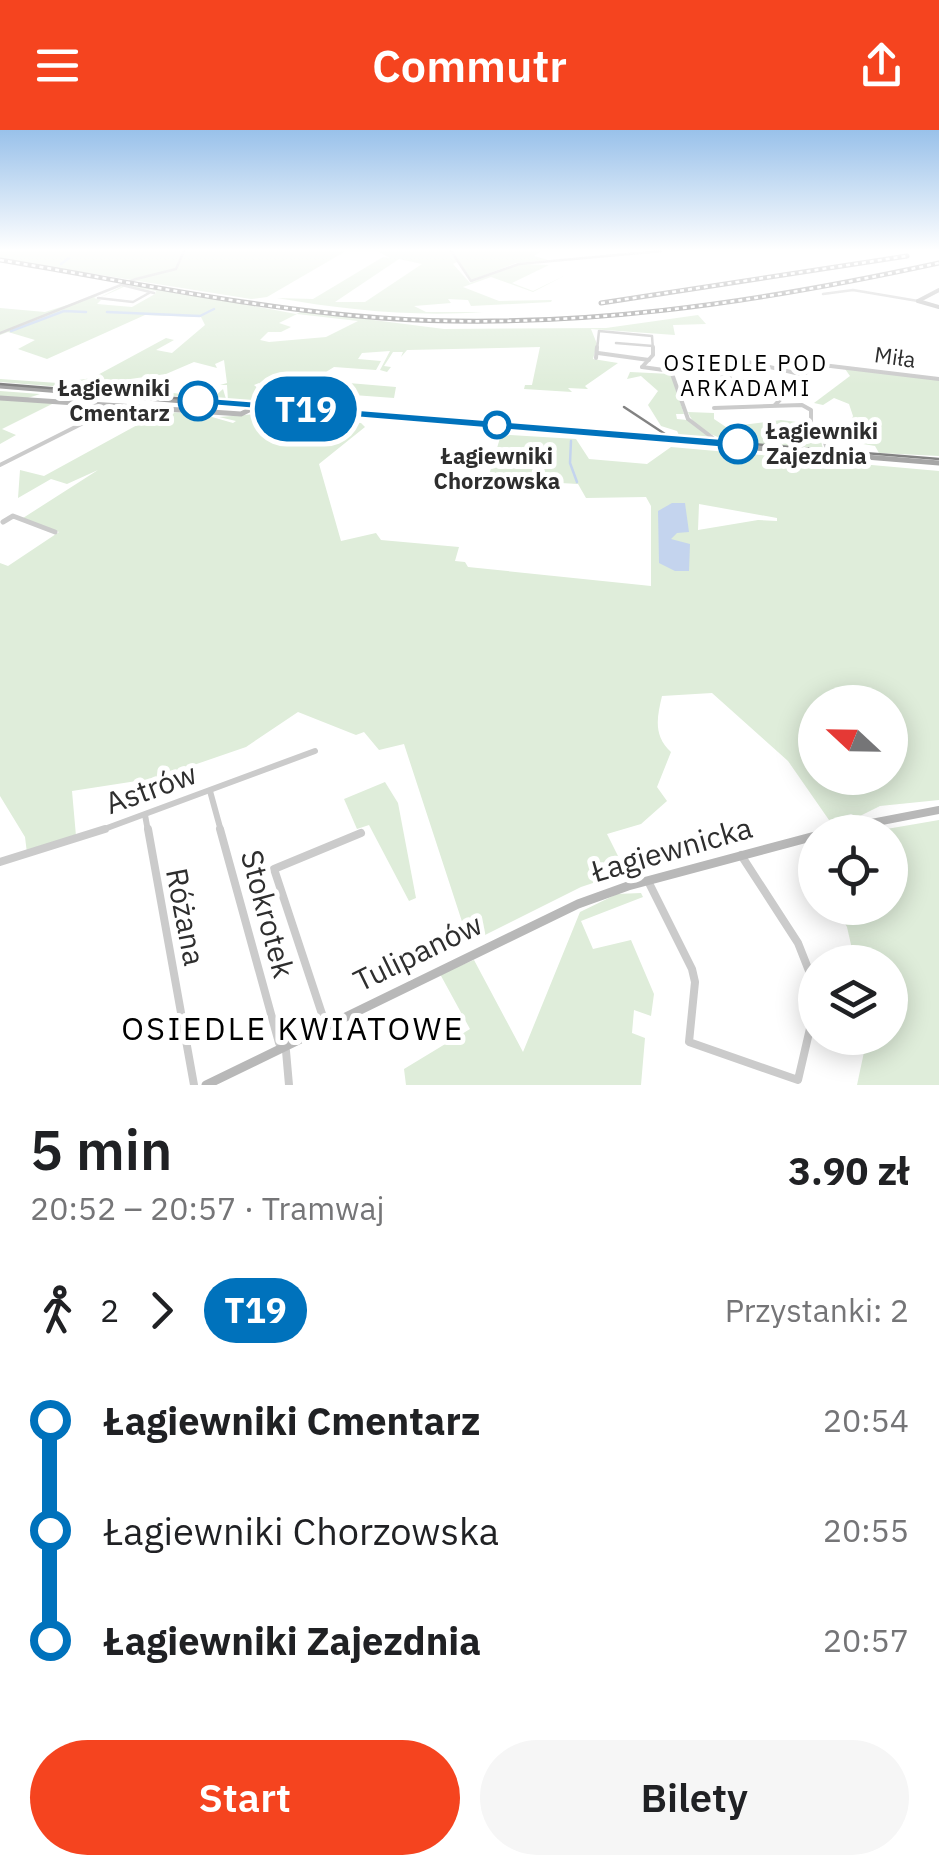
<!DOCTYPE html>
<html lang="pl">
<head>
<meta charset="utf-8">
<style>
  :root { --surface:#fff; --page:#f6f6f6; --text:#202124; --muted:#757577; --accent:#f5441f }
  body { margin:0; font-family:"IBM Plex Sans",sans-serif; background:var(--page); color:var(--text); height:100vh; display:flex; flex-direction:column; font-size:38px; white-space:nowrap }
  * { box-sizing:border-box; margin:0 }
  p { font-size:32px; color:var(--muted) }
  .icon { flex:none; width:55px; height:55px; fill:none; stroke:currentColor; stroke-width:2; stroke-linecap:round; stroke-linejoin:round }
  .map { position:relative; height:955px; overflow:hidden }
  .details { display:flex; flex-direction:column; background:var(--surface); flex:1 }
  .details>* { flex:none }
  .badge { padding:0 20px; border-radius:32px; font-size:35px; line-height:65px }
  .needle { width:65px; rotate:292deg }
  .fabs { position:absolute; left:798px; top:555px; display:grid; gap:20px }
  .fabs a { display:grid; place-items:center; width:110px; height:110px; border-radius:50%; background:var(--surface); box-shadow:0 5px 25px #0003; font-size:50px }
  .map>.badge { position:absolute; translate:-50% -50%; box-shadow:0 0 0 5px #fff }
  .legs { display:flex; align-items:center; gap:15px; height:110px; padding:0 30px; font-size:32px }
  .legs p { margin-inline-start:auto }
  .overview { display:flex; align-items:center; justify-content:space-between; height:170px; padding:0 30px }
  h1 { font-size:55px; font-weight:600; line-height:75px }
  .primary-button { display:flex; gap:20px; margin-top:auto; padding:20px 30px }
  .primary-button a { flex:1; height:115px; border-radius:60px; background:var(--accent); color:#fff; font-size:40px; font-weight:600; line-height:115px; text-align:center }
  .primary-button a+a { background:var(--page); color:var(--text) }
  ul { padding:0 30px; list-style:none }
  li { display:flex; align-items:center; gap:35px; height:110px; font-size:38px }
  li i { display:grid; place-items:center; width:15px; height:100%; margin:0 12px; background:currentColor }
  li i::after { content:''; width:25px; height:25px; margin:-12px; border:8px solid; border-radius:50%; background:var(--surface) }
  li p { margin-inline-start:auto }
  li:first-child i { background:linear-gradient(#0000 50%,currentColor 0) }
  li:last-child i { background:linear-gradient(currentColor 50%,#0000 0) }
  header { display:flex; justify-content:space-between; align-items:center; height:130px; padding:0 30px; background:var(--accent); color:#fff; font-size:45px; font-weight:600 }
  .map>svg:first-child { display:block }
  .green { fill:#dfedda; fill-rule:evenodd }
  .water { fill:#c4d4ee }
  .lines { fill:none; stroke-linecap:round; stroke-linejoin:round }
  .stream { stroke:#c4d4ee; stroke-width:2.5 }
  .street-far4 { stroke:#cbcbcb; stroke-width:2.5 }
  .street-far3 { stroke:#cbcbcb; stroke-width:4 }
  .street-far2 { stroke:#cbcbcb; stroke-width:5 }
  .street-far1 { stroke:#cbcbcb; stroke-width:6 }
  .street { stroke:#cbcbcb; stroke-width:8 }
  .secondary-far3 { stroke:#b8b8b8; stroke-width:4 }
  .secondary-far2 { stroke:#b8b8b8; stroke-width:5 }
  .secondary-far1 { stroke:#b8b8b8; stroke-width:8 }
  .secondary { stroke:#b8b8b8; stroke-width:9 }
  .primary { stroke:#a6a6a6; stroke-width:5 }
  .tram { stroke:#838383; stroke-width:2.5 }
  .rail-casing { stroke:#838383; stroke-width:5 }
  .rail { stroke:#fff; stroke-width:2.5; stroke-dasharray:4; stroke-linecap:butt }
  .line-1 { fill:#0072bc; stroke:#fff; stroke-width:2.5 }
  .stop-1-dot { fill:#fff; stroke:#0072bc; stroke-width:5 }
  .labels { text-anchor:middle; stroke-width:10; stroke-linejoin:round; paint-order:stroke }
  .far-street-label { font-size:22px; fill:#2e2e2e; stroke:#fff }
  .far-neighbourhood-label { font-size:22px; letter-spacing:2.5px; fill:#000; stroke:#fff }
  .far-stop-label { font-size:22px; font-weight:bold; fill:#2e2e2e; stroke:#fff; text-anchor:end }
  .near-street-label { font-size:30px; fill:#2e2e2e; stroke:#fff }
  .near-neighbourhood-label { font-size:32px; letter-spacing:2.5px; fill:#000; stroke:#fff }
</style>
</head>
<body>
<header><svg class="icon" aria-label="menu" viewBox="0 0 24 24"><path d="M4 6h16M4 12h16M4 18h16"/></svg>Commutr<svg class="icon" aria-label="share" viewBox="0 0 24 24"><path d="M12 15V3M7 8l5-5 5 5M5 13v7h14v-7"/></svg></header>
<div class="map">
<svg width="939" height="955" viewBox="0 0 939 955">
  <rect width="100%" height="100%" fill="#fff"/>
  <!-- green -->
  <g class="green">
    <path d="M0,121h346l-79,46 -16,2 -251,-40z"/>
    <path d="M377,121h73l6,9 -4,-9h89l-7,5 14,4 -32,3 -44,17 -15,-18 -4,2 17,19 50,-19 29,1 -37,18 21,8 31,-15 -31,16 -42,-15 -28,10 36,14 53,-1 -1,2 -80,4 -3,-6 -20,-1 3,4 -37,3 12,6h57c-69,5 -137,-2 -206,-14l36,1 70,-42 7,1zM399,129l23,5 -57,38h-30z"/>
    <path d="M130,152l166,32 7,-3 141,18 162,-1 92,-13 8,9 -33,1 2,10 -84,-6 6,15 -4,15 25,4 -33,23 3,3 -20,-1 4,4 -48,-3 1,-4h7l8,-38 -133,3 -6,7 2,-5h-10l-9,14 7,1 -4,5 -7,-2 10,-19 -28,2 -4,6 23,2 -5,9 -42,-3 -21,13 83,7 -2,11 -95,-7 5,-6 -18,11 -27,-13 -5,2 18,15 26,7 -70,-6 -1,-16h-7l7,-2 -3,-23 -9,4 2,4 -23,-6 -28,12 -43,6 -7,6 90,11h8l9,-8 3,10 -4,1 -222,-18v-3l58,4 34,-5 74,-40 8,2 -18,10 16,3 33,-28 -4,-8 -56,-2 -98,44 -29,-10 17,-9 -27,-8 -8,3v-27l45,4 54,-17 -5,3 7,2 -4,4 35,3 23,-13 1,-3 -30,-5 -27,12zM297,184l61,7 -32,16 -57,5 -9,-2 8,-8h13l10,-5 -12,-4z"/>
    <path d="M843,236l96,14v76l-60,-3 -4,-7 -30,-5 8,-25 -4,-12 -15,-6 -11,7 -9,-2 36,-27z"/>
    <path d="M630,242l41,2 13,40h-8l1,5 10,1 31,21 -38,-4 -3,-6 -16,-5 -13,-21 10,-14 -17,-15 -14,3z"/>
    <path d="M0,261l40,3 -15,5 29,4 -52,26 14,6 -16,9z"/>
    <path d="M161,282l37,1 35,10 3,-2 -17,-4 38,-3 104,9 4,4 -46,37 22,77 35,-8 5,7 78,7 -4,14 10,1 3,5 183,19v-80l-5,-9 -60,1 -8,-14 -86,-5 -3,-4 11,-37 10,-3 66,4 13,20 58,5 24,-17 268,24v329l-59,6 -22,11 -7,-3 -22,6 -41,-59 -76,-68 -50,3c-5,21 -9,40 9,56l-14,35 10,14 -26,23 -34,10 19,38 -45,15 -112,56 -65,-199 -25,6 -15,-18 -8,3 -58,-23 -52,35 -90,31 -84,13 4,45 -49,17 -2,-16 -25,-41v-233l8,3 51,-34 -36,-14 75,-48 -31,14 -16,-5 -33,19 2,-28 24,6zM699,374l78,14v3l-19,-1 -60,10zM815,572h75v76h-75z"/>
    <path d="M688,282l26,1v6l12,8 55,-7 24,3v6l16,12 2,8c-35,-3 -121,2 -135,-37z"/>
    <path d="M385,652l13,21 18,95 -7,3 -40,-76 -12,4 -13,-30z"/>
    <path d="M939,690v265h-82l10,-47h23v-76h-35l-8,-35 -11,-19h54v-76h-21z"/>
    <path d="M641,763l2,4 -62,24 12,28 38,-9 23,54 -3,22 -17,-6 -2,23 13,5 -4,47h-235l-2,-16 66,-40 -30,-55 34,-14 49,92 57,-140 37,-18z"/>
  </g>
  <!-- water -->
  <path class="water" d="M672,373h13l4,29 -12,1 -6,6 19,5 -1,27h-14l-16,-8 -1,-52z"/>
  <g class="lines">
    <!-- stream -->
    <g class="stream">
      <path d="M61,134l8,-6"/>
      <path d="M107,182l93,4 14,-7"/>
      <path d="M11,201l53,-20 22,1"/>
      <path d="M571,311l-1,22 7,19"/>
    </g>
    <!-- street-far4 -->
    <g class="street-far4">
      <path d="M451,121l20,30 48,-17 142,-13"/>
      <path d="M122,155l32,8"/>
      <path d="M823,164l30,-4 65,11"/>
      <path d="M98,168l35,4 16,-9"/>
      <path d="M0,203l136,-54 40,-10 8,-18"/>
      <path d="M616,213l37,3"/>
      <path d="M597,220l2,-19 53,5 1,14"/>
    </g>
    <!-- street-far3 -->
    <g class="street-far3">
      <path d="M598,223l51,7"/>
      <path d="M596,228l1,-11"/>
      <path d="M734,229l-18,16 32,8"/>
      <path d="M642,237l11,-12v-8"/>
      <path d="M642,237l29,4 17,48 34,26"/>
      <path d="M671,241l7,-13 35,-4 87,20"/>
      <path d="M739,262l26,-26"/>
      <path d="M775,275l39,-41 125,15"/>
      <path d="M714,278l88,-3 9,5v19l13,11 5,14"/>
      <path d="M0,335l117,-59"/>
    </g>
    <!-- street-far2 -->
    <path class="street-far2" d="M3,392l10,-6 42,16"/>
    <!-- street-far1 -->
    <g class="street-far1">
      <path d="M210,661l11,40"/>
      <path d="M145,685l3,16"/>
      <path d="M99,701l216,-80"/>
    </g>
    <!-- street -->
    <g class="street">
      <path d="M148,699l46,256"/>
      <path d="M220,699l59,214 7,8 3,34"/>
      <path d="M741,725l57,88 17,43"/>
      <path d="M0,732l105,-33"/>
      <path d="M648,751l44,88 3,13 -6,60 109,38 17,-73"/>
      <path d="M326,896l-52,-157 87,-36"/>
    </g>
    <!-- secondary-far3 -->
    <g class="secondary-far3">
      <path d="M918,171l21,-11"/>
      <path d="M918,171l21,6"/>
    </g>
    <!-- secondary-far2 -->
    <path class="secondary-far2" d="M0,268l241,16 14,-7"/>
    <!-- secondary-far1 -->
    <path class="secondary-far1" d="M830,701l109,-21"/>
    <!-- secondary -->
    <g class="secondary">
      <path d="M827,702l16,-3"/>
      <path d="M206,955l372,-181 50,-18 187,-50"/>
    </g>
    <!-- primary -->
    <path class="primary" d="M0,256l939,77"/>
    <!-- tram -->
    <g class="tram">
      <path d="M0,254l939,75"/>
      <path d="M624,277l47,31"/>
    </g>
    <defs>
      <g id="rail">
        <path d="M0,130c127,21 254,49 382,58 189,13 374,-15 557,-55"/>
        <path d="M601,173l306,-47"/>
      </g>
    </defs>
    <!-- rail casing -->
    <use href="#rail" class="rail-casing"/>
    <!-- rail -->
    <use href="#rail" class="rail"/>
  </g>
  <!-- sky -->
  <linearGradient id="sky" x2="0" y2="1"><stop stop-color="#99c1ea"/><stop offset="0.47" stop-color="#fff"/><stop offset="1" stop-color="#fff" stop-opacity="0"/></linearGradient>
  <rect width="939" height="255" fill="url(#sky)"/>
  <!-- line-1 -->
  <path class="line-1" d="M198,267l540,43 7,4 -7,5 -544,-45 -2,-3z"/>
  <!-- markers -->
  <g class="stop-1-dot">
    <circle cx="198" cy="271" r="18"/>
    <circle cx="497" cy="295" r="12"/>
    <circle cx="738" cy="314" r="18"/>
  </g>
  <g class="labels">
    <!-- far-street labels -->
    <g class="far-street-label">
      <text transform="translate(895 227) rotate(8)" y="8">Miła</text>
    </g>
    <!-- far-neighbourhood labels -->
    <g class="far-neighbourhood-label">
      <text x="746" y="241">OSIEDLE POD<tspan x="746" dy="25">ARKADAMI</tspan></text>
    </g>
    <!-- far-stop labels -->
    <g class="far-stop-label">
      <text x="170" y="266">Łagiewniki<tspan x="170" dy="25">Cmentarz</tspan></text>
      <text x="766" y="309" text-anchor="start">Łagiewniki<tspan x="766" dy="25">Zajezdnia</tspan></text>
      <text x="497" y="334" text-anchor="middle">Łagiewniki<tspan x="497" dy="25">Chorzowska</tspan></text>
    </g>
    <!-- near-street labels -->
    <g class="near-street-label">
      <text transform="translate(151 659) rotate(-20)" y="10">Astrów</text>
      <text transform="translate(672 720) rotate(-16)" y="10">Łagiewnicka</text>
      <text transform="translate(267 784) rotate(75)" y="10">Stokrotek</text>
      <text transform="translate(185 787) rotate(79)" y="10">Różana</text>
      <text transform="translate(418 823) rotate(-26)" y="10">Tulipanów</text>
    </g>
    <!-- near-neighbourhood labels -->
    <g class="near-neighbourhood-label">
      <text x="293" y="910">OSIEDLE KWIATOWE</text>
    </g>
  </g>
</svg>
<div class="fabs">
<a><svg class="needle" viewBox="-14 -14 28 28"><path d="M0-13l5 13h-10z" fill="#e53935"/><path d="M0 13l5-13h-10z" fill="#757577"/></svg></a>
<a><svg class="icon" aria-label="locate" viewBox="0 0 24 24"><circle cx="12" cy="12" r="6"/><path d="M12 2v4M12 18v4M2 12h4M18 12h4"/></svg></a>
<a><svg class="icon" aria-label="layers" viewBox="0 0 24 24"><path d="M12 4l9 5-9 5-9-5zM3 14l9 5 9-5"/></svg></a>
</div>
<b class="badge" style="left:306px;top:279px;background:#0072bc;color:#fff">T19</b>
</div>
<section class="details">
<div class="overview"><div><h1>5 min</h1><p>20:52 – 20:57 · Tramwaj</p></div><b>3.90 zł</b></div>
<div class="legs"><svg class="icon" aria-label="walk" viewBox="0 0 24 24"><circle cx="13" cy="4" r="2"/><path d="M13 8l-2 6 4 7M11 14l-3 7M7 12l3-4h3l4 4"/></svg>2<svg class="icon" aria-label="forward" viewBox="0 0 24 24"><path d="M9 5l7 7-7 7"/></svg><b class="badge" style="background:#0072bc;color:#fff">T19</b><p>Przystanki: 2</p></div>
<ul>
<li><i style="color:#0072bc"></i><b>Łagiewniki Cmentarz</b><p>20:54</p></li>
<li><i style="color:#0072bc"></i><span>Łagiewniki Chorzowska</span><p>20:55</p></li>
<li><i style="color:#0072bc"></i><b>Łagiewniki Zajezdnia</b><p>20:57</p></li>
</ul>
<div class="primary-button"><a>Start</a><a>Bilety</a></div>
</section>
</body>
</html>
